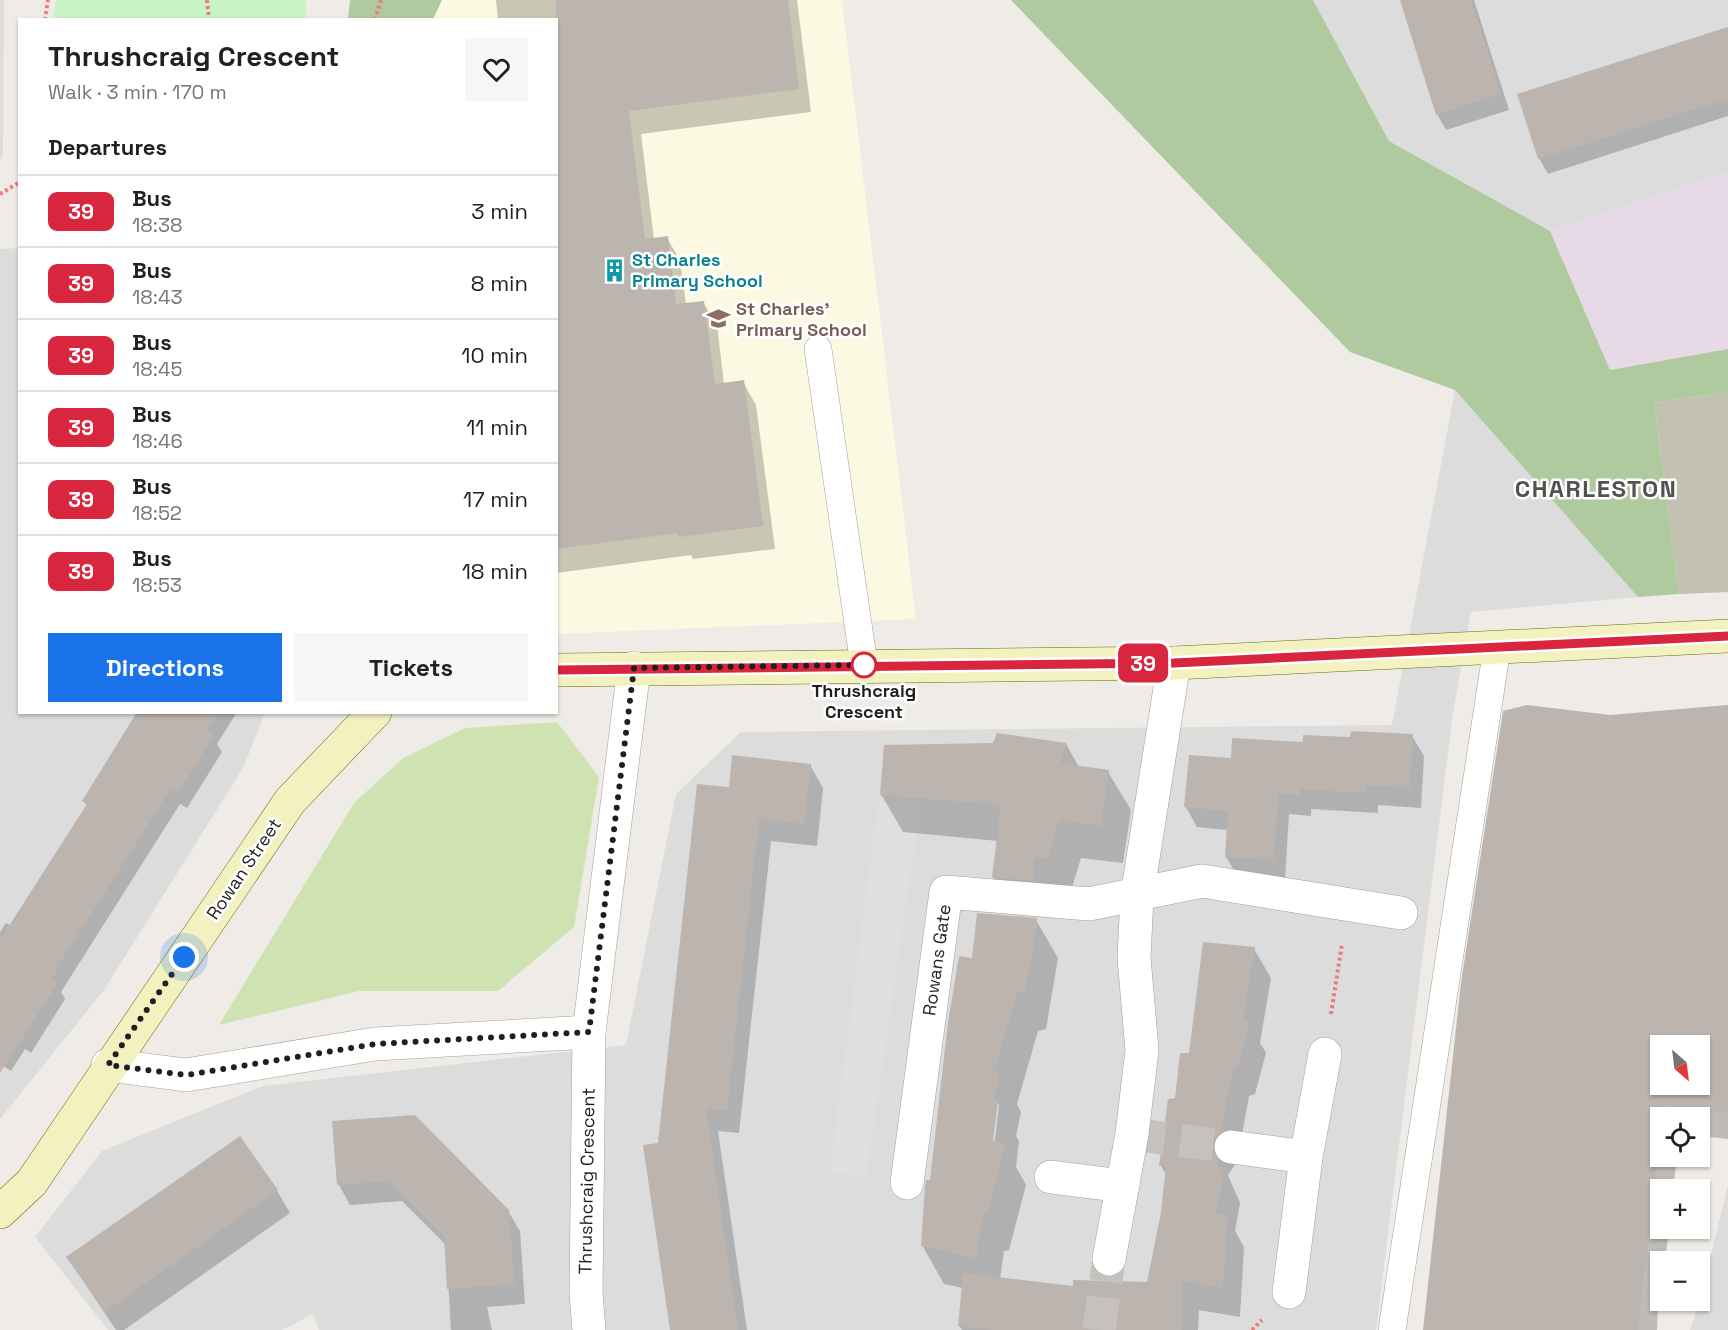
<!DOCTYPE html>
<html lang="en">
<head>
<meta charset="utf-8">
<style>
  :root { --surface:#fff; --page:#f6f6f6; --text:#202124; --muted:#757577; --line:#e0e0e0; --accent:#1a73e8 }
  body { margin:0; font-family:"Space Grotesk",sans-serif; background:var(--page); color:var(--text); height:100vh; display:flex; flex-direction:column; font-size:22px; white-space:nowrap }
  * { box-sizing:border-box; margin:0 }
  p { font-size:20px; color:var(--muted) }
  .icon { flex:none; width:33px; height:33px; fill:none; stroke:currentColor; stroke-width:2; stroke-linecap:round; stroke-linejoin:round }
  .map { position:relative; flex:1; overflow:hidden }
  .drawer { position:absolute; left:18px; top:18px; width:540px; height:696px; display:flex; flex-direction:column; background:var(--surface); border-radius:0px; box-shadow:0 2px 4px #0004 }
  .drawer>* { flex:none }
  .badge { padding:0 12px; border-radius:9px; font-size:21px; line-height:39px }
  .needle { width:39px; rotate:152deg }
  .fabs { position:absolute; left:1650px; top:1035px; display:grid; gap:12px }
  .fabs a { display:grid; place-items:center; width:60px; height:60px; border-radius:0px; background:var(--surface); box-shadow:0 2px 4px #0004; font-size:30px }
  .you { position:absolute; width:30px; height:30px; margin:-15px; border:4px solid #fff; border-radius:50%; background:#1a73e8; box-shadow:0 0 0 9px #1a73e833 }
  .map>.badge { position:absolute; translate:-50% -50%; box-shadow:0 0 0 3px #fff }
  h2 { padding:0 30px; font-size:22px; line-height:54px }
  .round { display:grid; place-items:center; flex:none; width:63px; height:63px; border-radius:0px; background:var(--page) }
  .head { display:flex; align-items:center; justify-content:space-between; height:102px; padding:0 30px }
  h1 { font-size:28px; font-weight:700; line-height:45px }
  .cta { display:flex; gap:12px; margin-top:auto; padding:12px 30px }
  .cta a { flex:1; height:69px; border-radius:0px; background:var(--accent); color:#fff; font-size:24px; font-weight:700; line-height:69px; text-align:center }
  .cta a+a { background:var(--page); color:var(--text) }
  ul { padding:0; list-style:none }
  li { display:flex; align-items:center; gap:18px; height:72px; padding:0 30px; border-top:2px solid var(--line) }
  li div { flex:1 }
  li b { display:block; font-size:22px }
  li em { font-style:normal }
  li .badge { min-width:66px; font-weight:700; text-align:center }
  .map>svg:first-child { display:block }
  .residential { fill:#dddcdc }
  .industrial { fill:#e7d9e5 }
  .education { fill:#fcf9e2 }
  .construction { fill:#c2c1b2 }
  .grass { fill:#cee3b1 }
  .forest { fill:#afca9f }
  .park { fill:#c8f4c8 }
  .parking { fill:#dfdfdf }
  .shadow { fill:#0003; fill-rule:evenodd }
  .building { fill:#bcb4af; fill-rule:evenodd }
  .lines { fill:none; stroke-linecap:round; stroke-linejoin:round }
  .street-tunnel { stroke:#c5c2be; stroke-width:33; stroke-dasharray:33 16; stroke-linecap:butt }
  .lane-casing { stroke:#a0a0a0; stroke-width:28 }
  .street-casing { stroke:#a0a0a0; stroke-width:34 }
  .secondary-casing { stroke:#696b10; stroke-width:34 }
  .path { stroke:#eb7c7a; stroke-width:4; stroke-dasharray:3 3; stroke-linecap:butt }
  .lane { stroke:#fff; stroke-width:27 }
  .street { stroke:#fff; stroke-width:33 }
  .secondary { stroke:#f3f1c0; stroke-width:33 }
  .line-casing { stroke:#fff; stroke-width:14 }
  .line { stroke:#d7263d; stroke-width:9 }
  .walk { stroke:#1f1f1f; stroke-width:6; stroke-dasharray:0 10.8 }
  .stop-dot { fill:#fff; stroke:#d7263d; stroke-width:3 }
  .labels { text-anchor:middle; stroke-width:5; stroke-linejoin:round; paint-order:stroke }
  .culture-label { font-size:18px; font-weight:bold; fill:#0d838f; stroke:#fff; text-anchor:start }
  .education-label { font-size:18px; font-weight:bold; fill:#785e54; stroke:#fff; text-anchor:start }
  .stop-label { font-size:18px; font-weight:bold; fill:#1f1f1f; stroke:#fff }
  .street-label { font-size:18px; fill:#1f1f1f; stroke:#fff }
  .district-label { font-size:24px; font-weight:bold; letter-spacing:1.5px; fill:#525252; stroke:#fff }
</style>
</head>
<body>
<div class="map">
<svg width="1728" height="1330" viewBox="0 0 1728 1330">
  <rect width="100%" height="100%" fill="#efebe6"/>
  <!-- residential -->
  <g class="residential">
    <path d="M0,0h4l-1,153 -3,8z"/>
    <path d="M1313,0h415v172l-178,59 -161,-90z"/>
    <path d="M20,248v464l245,1 -22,55 -139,222 -104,129v-870z"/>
    <path d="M1455,390l183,207 -167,15 -18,101 -77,617h-1057l-6,-16 -31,16h-174l-73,-93 67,-86 161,-65 363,-41 50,-251 65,-62 651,-7z"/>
    <path d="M1728,1185v145h-38l10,-30z"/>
  </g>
  <!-- industrial -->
  <path class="industrial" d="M1728,172v177l-118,21 -60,-139z"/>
  <!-- education -->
  <path class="education" d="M442,0h400l74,619 -359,15 -1,-614h-123z"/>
  <!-- construction -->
  <path class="construction" d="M1728,392v200l-49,2 -25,-191z"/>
  <!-- grass -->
  <path class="grass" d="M557,722l42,55 -25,150 -76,64h-139l-140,34 135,-222 49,-45 62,-30z"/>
  <!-- forest -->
  <g class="forest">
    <path d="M350,0h92l-9,19h-85z"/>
    <path d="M1011,0h302l76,141 161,90 60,139 118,-21v43l-74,11 25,191 -41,3 -183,-207 -105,-38z"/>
  </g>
  <!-- park -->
  <path class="park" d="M56,0h250v19h-252z"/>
  <!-- parking -->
  <path class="parking" d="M878,802l43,2 -55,373 -36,-5z"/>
  <!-- shadow -->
  <g class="shadow">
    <path d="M496,0h301l14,112 -170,22 13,105 13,-1 13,22 6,44 17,-2 14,23 7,59 19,-2 13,23 19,144 -82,10 -2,-4 -135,18v-553h-58z"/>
    <path d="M1401,0h73l35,110 -63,20 -9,-16z"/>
    <path d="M1728,27v89l-180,58 -9,-16z"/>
    <path d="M1728,706v433l-28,-3v-18h-40v38h17l-4,34h-13v38h9l-4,34h-5l-3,68h-233l186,-614zM1660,1046h40v38h-40z"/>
    <path d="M139,712h98l-20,32 5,8 -35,56 -7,-4 -119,188 4,7 -34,54 -6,-4 -14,22 -11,-7v-132l6,-9 5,3 76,-119 -3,-6z"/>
    <path d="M1412,736l12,20 -3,52 -43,-3v8l-67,-4v7l-22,-2 -4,66 -47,-3 -12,-20 2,-27 -31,-3 -11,-20 46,-47 72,-16z"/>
    <path d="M1066,744l13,23 29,5 23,38 -8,53 -42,-5 -12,39 -14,-1 1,22 -41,-3 -22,-38 5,-36 -95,-9 -22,-38z"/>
    <path d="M810,765l13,23 -6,58 -46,-5 -32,292 -21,-2 29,199h-75l58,-541z"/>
    <path d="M1036,920l22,38 -12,71 -8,2 -21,73 4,8 -5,24 3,5 -3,26 10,18 -17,65 -5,1 -4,28 74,8 75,-3 14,-71 4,-37 -6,-10 15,-67 14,-45 64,-105 17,29 -11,65 6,10 -11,41 -6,2 -12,66 -9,13 12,28 -5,28 9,16 -4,70 -41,-7 -1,20h-236l-3,-4 4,-38 -19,-4 -22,-39 9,-64 42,-221zM996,1102l3,2 -5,44h-3z"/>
    <path d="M334,1123l174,88 12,20 5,73 -38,3 5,23h-41l-5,-85 -44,-44 -52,4 -11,-20z"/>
    <path d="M277,1191l13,22 -166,117h-8l-48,-72z"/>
  </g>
  <!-- building -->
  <g class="building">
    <path d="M556,0h232l11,89 -170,22 16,128 23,-3 8,68 28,-3 11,83 29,-4 19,146 -84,11 -1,-4 -122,16z"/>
    <path d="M1400,0h71l30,94 -65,21z"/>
    <path d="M1728,27v72l-190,60 -21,-65z"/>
    <path d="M1527,705l83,10 118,-10v407l-65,-7 -25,225h-215l38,-347 42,-272zM1660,1046h40v38h-40z"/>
    <path d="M137,712h82l-12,19 7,5 -37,58 -6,-5 -108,169 -11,21 6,4 -58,90v-133l87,-136 -5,-3z"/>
    <path d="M1351,731l62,3 -3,54 -43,-3 -1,8 -66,-4v6l-22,-1 -4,66 -49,-3 3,-46 -44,-4 5,-52 42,3 1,-20 71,4v-7l47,2z"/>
    <path d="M997,733l70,10 -6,20 48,7 -8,56 -42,-6 -11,39 -14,-1 1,23 -43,-4 9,-72 -121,-10 4,-50 109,-2z"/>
    <path d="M732,755l79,9 -7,60 -45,-5 -32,292 -21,-3 32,222h-68l-27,-185 15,-2 39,-359 32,3z"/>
    <path d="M977,913l60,5v8l-12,65 -8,2 -23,78 6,1 -6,28 4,1 -5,40 12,4 -17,67 -5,1 -7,45 -55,-12 4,-60 1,-6h4l18,-158 11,-66 13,2z"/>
    <path d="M1203,942l52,5 -12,74 7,1 -11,43 -6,2 -12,65 -9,13 6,15v7l6,5 -8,42 12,2 -5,72 -40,-7 -2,49h-187l-36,-4 5,-53 110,13v-6l74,2 14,-70 5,-46h-7l9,-67 7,-1 5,-45h9z"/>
    <path d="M415,1115l94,95 5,74 -67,5 -3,-53 -55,-55 -52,4 -5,-64z"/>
    <path d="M240,1136l38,54 -173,122 -39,-55z"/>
  </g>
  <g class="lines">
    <!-- street-tunnel -->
    <g class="street-tunnel">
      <path d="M1132,1134l99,13"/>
      <path d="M1099,1330l10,-71"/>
    </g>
    <defs>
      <g id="lane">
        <path d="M818,349l46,316"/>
        <path d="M1392,1330l105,-682"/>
      </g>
      <g id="street">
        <path d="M108,1065l78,10 189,-31 214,-12"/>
        <path d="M1231,1147l75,10"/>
        <path d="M1051,1177l72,9"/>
        <path d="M907,1183l39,-291 143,12 113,-23 199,32"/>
        <path d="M1109,1259l23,-125 10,-84 -8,-92 3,-62 37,-233"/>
        <path d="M1289,1292l17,-135 19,-103"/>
        <path d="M589,1330l-3,-37 3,-261 45,-364"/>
      </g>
      <g id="secondary">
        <path d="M556,670l618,-7 554,-27"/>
        <path d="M0,1212l32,-30 258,-381 85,-89"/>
      </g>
    </defs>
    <!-- lane casing -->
    <use href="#lane" class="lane-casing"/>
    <!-- street casing -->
    <use href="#street" class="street-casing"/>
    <!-- secondary casing -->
    <use href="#secondary" class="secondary-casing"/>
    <!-- path -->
    <g class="path">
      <path d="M207,0l2,20"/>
      <path d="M45,20l3,-20"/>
      <path d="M375,20l6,-20"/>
      <path d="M0,194l20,-12"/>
      <path d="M1331,1014l11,-70"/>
      <path d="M1252,1330l10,-10"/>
    </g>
    <!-- lane -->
    <use href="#lane" class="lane"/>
    <!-- street -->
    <use href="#street" class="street"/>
    <!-- secondary -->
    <use href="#secondary" class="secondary"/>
  </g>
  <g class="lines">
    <defs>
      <path id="line" d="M556,670l618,-7 554,-27"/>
    </defs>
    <!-- line casing -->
    <use href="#line" class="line-casing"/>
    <!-- line -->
    <use href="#line" class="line"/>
    <!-- walk -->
    <path class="walk" d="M184,957l-76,108 78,10 189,-31 214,-12 45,-364 230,-3"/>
  </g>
  <!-- icons -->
  <defs>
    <symbol id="building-bare" viewBox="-9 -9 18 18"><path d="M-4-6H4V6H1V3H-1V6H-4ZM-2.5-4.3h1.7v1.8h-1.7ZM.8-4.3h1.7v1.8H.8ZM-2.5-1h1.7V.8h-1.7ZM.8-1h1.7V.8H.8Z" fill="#0f9aa8" stroke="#fff" stroke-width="2.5" paint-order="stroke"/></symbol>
    <symbol id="school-bare" viewBox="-9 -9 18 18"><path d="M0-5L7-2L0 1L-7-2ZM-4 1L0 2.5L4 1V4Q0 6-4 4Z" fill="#8d6e63" stroke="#fff" stroke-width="2.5" paint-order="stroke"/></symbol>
  </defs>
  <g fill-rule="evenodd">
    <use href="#building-bare" x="598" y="254" width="33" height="33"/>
    <use href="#school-bare" x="702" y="302" width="33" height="33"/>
  </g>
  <!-- markers -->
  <circle class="stop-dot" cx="864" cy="665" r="12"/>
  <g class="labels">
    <!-- culture labels -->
    <g class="culture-label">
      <text x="632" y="266">St Charles<tspan x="632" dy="21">Primary School</tspan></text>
    </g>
    <!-- education labels -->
    <g class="education-label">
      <text x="736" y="315">St Charles'<tspan x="736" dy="21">Primary School</tspan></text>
    </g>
    <!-- stop labels -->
    <g class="stop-label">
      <text x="864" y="697">Thrushcraig<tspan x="864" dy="21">Crescent</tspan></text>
    </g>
    <!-- street labels -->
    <g class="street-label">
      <text transform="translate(244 869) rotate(-56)" y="6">Rowan Street</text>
      <text transform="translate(937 960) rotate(-82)" y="6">Rowans Gate</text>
      <text transform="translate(587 1181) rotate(-89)" y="6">Thrushcraig Crescent</text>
    </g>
    <!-- district labels -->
    <g class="district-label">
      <text x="1596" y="497">CHARLESTON</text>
    </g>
  </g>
</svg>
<div class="fabs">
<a><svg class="needle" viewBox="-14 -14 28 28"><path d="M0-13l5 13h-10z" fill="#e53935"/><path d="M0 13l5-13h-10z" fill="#757577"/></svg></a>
<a><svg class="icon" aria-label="locate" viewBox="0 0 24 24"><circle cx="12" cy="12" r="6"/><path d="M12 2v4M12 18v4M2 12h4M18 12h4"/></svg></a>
<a>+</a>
<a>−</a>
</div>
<div class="you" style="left:184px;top:957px"></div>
<b class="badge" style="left:1143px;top:663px;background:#d7263d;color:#fff">39</b>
<section class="drawer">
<div class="head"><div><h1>Thrushcraig Crescent</h1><p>Walk · 3 min · 170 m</p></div><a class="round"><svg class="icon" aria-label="heart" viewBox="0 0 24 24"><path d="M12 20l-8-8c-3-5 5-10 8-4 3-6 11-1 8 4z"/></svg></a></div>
<h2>Departures</h2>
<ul>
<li><span class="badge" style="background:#d7263d;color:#fff">39</span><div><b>Bus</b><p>18:38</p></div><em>3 min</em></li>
<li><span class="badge" style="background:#d7263d;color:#fff">39</span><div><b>Bus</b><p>18:43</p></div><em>8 min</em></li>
<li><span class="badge" style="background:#d7263d;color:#fff">39</span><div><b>Bus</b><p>18:45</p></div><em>10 min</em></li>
<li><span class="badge" style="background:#d7263d;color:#fff">39</span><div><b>Bus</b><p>18:46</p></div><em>11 min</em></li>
<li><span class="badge" style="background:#d7263d;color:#fff">39</span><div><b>Bus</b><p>18:52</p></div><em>17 min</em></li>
<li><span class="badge" style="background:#d7263d;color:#fff">39</span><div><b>Bus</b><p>18:53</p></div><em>18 min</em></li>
</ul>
<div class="cta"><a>Directions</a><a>Tickets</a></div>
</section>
</div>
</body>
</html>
